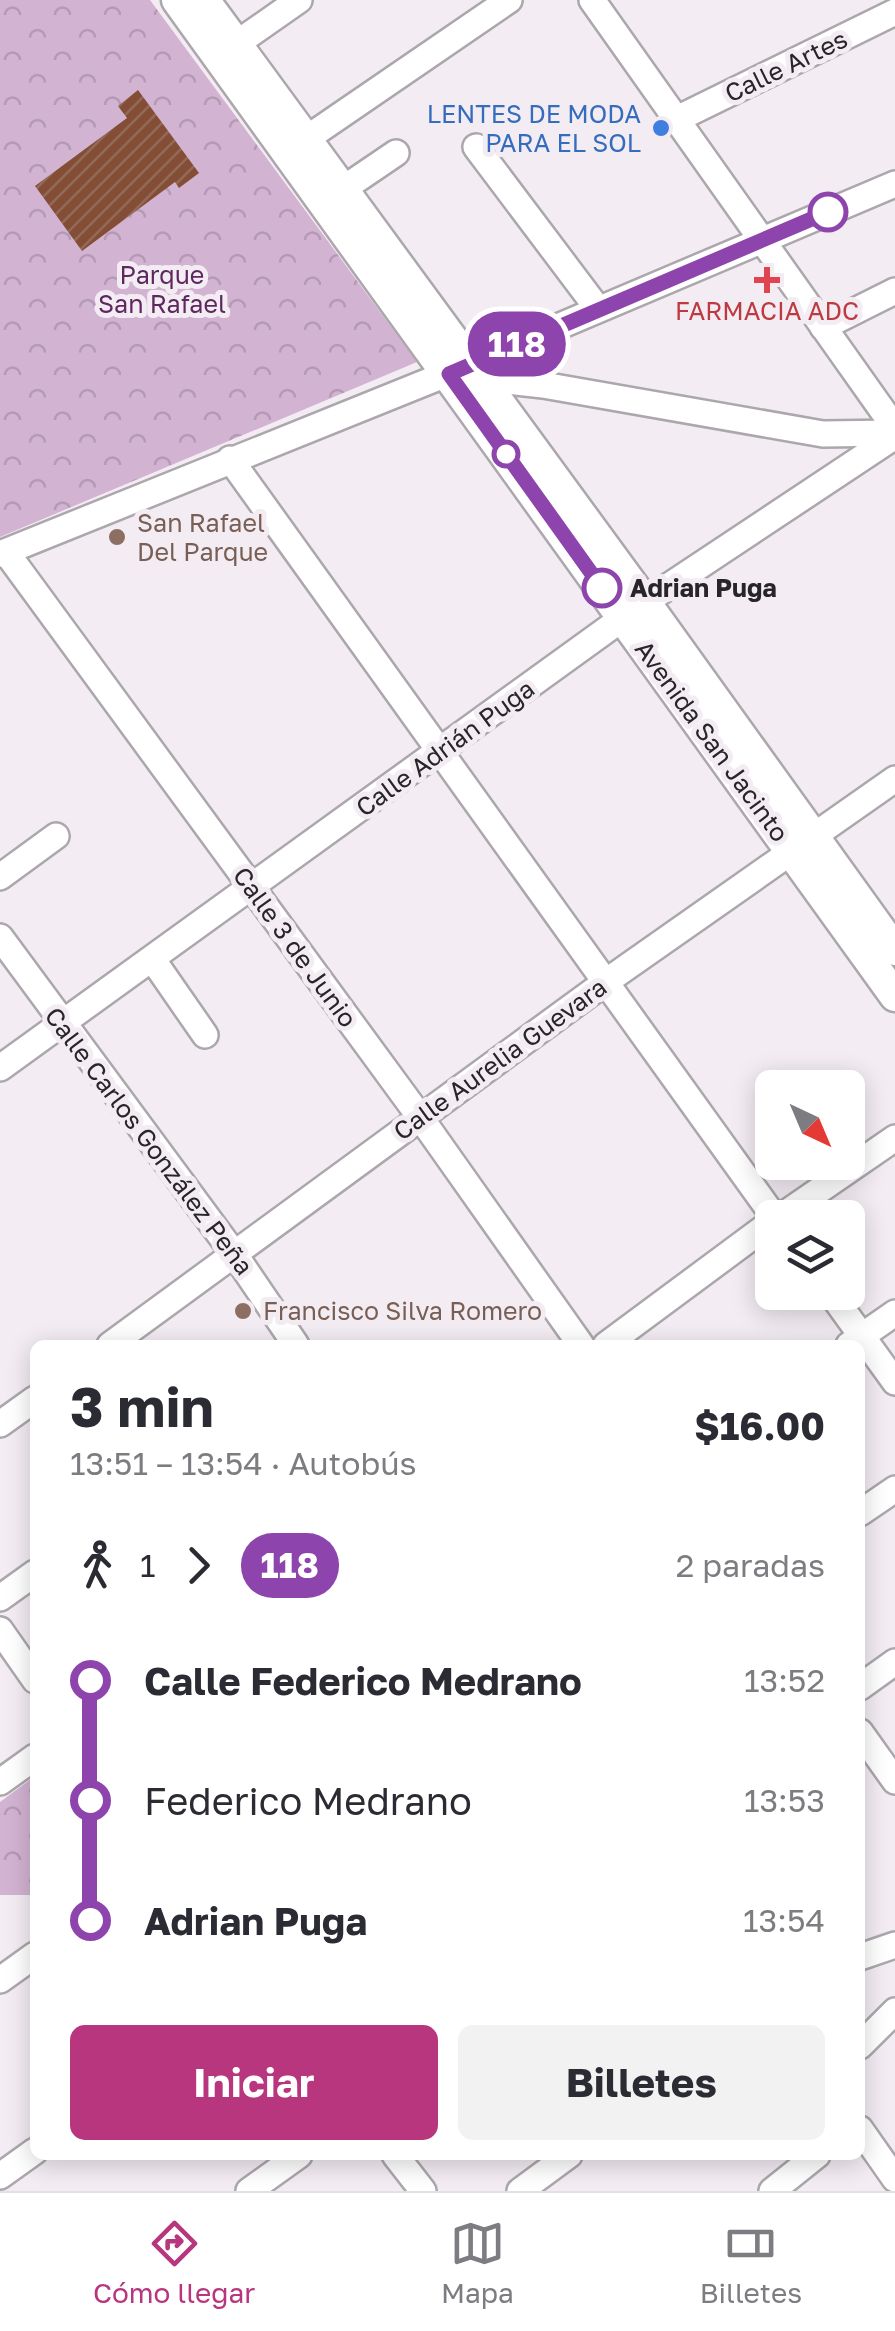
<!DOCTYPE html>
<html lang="es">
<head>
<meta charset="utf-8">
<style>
  :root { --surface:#fff; --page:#f2f2f3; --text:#2b2b33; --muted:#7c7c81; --line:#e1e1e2; --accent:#b8367e }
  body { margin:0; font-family:"Golos Text",sans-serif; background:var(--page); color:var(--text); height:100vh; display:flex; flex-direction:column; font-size:38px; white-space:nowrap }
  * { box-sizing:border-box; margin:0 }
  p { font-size:32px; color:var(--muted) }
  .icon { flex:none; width:55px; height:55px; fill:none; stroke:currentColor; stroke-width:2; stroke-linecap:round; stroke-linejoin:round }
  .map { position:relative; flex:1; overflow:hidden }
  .panel { position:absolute; left:30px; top:1340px; width:835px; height:820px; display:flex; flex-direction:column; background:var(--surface); border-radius:15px; box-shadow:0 5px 25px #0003 }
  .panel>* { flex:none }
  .badge { padding:0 20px; border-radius:32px; font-size:35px; line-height:65px }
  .needle { width:65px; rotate:136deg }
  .fabs { position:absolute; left:755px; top:1070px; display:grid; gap:20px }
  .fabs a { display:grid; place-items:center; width:110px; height:110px; border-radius:15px; background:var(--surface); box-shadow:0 5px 25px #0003; font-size:50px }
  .map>.badge { position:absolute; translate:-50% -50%; box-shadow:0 0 0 5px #fff }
  .legs { display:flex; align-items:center; gap:15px; height:110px; padding:0 40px; font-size:32px }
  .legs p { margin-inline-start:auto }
  .summary { display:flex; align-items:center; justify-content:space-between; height:170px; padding:0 40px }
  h1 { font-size:55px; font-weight:700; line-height:75px }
  .button { display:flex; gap:20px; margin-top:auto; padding:20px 40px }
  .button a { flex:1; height:115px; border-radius:15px; background:var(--accent); color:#fff; font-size:40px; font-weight:700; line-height:115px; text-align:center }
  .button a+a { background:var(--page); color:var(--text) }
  ul { padding:0 40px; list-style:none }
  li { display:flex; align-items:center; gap:35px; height:120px; font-size:38px }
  li i { display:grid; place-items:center; width:15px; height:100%; margin:0 12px; background:currentColor }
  li i::after { content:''; width:25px; height:25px; margin:-12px; border:8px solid; border-radius:50%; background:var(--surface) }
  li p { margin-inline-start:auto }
  li:first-child i { background:linear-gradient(#0000 50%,currentColor 0) }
  li:last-child i { background:linear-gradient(currentColor 50%,#0000 0) }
  .tabs { display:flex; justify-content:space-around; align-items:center; height:140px; border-top:2px solid var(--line); background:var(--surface); font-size:28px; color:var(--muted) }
  .tabs a { display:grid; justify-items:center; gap:5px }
  .tabs .active { color:var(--accent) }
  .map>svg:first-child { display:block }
  .park { fill:url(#park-crowns) }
  .building { fill:url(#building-hatch) }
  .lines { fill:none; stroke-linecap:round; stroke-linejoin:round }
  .minor-casing { stroke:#aca7ac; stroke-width:30 }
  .major-casing { stroke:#aca7ac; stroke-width:35 }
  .minor { stroke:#fff; stroke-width:25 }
  .major { stroke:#fff; stroke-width:30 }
  .line-1-casing { stroke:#fff; stroke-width:22 }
  .line-1 { stroke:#8e44ad; stroke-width:15 }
  .shop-dot { fill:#3f7fe0; stroke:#f3edf3; stroke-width:4 }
  .stop-1-dot { fill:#fff; stroke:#8e44ad; stroke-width:5 }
  .health-dot { fill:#e0444e; stroke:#f3edf3; stroke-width:4 }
  .education-dot { fill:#8d6e63; stroke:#f3edf3; stroke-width:4 }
  .labels { text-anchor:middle; stroke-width:10; stroke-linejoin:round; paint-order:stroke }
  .street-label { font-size:25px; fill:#272527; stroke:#f3edf3 }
  .shop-label { font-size:25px; fill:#366cbe; stroke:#f3edf3; text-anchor:end }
  .park-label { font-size:25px; fill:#5e2760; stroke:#f3edf3 }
  .health-label { font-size:25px; fill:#be3a42; stroke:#f3edf3 }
  .education-label { font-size:25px; fill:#785e54; stroke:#f3edf3; text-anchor:start }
  .stop-label { font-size:25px; font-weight:bold; fill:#272527; stroke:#f3edf3; text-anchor:start }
</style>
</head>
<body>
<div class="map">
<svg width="895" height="2191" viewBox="0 0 895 2191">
  <defs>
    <pattern id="park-crowns" width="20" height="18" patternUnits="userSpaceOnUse" patternTransform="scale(2.5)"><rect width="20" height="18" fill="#d2b3d2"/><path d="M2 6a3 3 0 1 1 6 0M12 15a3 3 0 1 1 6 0" fill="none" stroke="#b49ab4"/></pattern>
    <pattern id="building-hatch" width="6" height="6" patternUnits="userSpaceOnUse" patternTransform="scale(2.5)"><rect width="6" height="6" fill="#844e36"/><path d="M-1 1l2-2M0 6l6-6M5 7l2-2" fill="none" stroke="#926a58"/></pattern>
  </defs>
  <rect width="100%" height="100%" fill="#f3edf3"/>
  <!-- park -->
  <g class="park">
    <path d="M0,0h150l267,362 -417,175z"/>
    <path d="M35,1776v119h-35v-93z"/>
  </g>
  <!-- building -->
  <path class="building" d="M138,90l61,83 -20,15 -4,-6 -93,69 -47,-65 92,-68 -9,-12z"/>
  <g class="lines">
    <defs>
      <g id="minor">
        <path d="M592,0l303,428"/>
        <path d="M236,44l63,-44"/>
        <path d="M677,119l218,-107"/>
        <path d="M306,139l203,-139"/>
        <path d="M476,147l122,162"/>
        <path d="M343,189l53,-36"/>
        <path d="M823,327l72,-36"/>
        <path d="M469,384l12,-6 62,7 280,49 72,-1"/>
        <path d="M230,459l545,759"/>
        <path d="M6,552l414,565 161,228"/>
        <path d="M0,554l449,-181 446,-189"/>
        <path d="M0,877l56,-41"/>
        <path d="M0,937l235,318 61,90"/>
        <path d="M153,960l52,75"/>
        <path d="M0,1068l645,-466 250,-166"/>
        <path d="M779,1218l116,-80"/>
        <path d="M830,1292l65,90"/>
        <path d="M110,1345l497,-364 288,-202"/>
        <path d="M606,1345l166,-123"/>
        <path d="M849,1345l46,-32"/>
        <path d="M0,1424l35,-25"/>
        <path d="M860,1513l35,-24"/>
        <path d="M0,1598l35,-25"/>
        <path d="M0,1630l35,50"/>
        <path d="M860,1687l35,-25"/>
        <path d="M860,1732l35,49"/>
        <path d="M0,1782l35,-25"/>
        <path d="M860,1957l35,-12"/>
        <path d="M0,1980l35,-25"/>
        <path d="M860,2046l35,-35"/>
        <path d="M860,2129l35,50"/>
        <path d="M395,2155l28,36"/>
        <path d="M0,2176l35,-25"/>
        <path d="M249,2191l50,-36"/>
        <path d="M520,2191l49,-36"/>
        <path d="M772,2191l45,-36"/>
      </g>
      <g id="major">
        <path d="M177,0l718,996"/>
        <path d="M204,0l441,602 250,348"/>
      </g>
    </defs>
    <!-- minor casing -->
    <use href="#minor" class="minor-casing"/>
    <!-- major casing -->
    <use href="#major" class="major-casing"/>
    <!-- minor -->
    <use href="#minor" class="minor"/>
    <!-- major -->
    <use href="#major" class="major"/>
  </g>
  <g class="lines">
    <defs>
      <path id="line-1" d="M602,588l-153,-214 379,-162"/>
    </defs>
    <!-- line-1 casing -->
    <use href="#line-1" class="line-1-casing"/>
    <!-- line-1 -->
    <use href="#line-1" class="line-1"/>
  </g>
  <!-- markers -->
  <circle class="shop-dot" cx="661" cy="128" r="10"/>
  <g class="stop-1-dot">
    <circle cx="828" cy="212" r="18"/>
    <circle cx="506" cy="454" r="12"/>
    <circle cx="602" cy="588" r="18"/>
  </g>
  <path class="health-dot" d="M762 265h10v10h10v10h-10v10h-10v-10h-10v-10h10z"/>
  <g class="education-dot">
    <circle cx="117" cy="537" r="10"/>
    <circle cx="243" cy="1311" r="10"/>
  </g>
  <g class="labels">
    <!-- street labels -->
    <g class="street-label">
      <text transform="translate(786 66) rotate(-26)" y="9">Calle Artes</text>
      <text transform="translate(712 741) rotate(54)" y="9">Avenida San Jacinto</text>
      <text transform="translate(445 748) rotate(-36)" y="9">Calle Adrián Puga</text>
      <text transform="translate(295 947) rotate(54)" y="9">Calle 3 de Junio</text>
      <text transform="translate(500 1059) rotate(-36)" y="9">Calle Aurelia Guevara</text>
      <text transform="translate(149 1141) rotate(53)" y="9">Calle Carlos González Peña</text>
    </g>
    <!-- shop labels -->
    <g class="shop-label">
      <text x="641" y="123">LENTES DE MODA<tspan x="641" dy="29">PARA EL SOL</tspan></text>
    </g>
    <!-- park labels -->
    <g class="park-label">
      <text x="162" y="284">Parque<tspan x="162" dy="29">San Rafael</tspan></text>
    </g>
    <!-- health labels -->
    <g class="health-label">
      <text x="767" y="320">FARMACIA ADC</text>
    </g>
    <!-- education labels -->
    <g class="education-label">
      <text x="137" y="532">San Rafael<tspan x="137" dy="29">Del Parque</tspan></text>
      <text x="263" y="1320">Francisco Silva Romero</text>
    </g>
    <!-- stop labels -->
    <g class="stop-label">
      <text x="630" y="597">Adrian Puga</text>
    </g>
  </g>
</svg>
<div class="fabs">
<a><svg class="needle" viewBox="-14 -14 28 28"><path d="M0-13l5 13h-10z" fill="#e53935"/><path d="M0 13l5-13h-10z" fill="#7c7c81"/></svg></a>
<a><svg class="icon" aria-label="layers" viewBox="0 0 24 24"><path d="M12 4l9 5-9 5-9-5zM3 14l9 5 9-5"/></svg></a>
</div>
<b class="badge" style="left:517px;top:344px;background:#8e44ad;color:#fff">118</b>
<section class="panel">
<div class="summary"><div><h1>3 min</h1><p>13:51 – 13:54 · Autobús</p></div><b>$16.00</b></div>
<div class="legs"><svg class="icon" aria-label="walk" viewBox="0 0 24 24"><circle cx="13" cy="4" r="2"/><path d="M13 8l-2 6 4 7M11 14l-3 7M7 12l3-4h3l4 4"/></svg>1<svg class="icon" aria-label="forward" viewBox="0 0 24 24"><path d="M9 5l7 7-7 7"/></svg><b class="badge" style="background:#8e44ad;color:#fff">118</b><p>2 paradas</p></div>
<ul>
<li><i style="color:#8e44ad"></i><b>Calle Federico Medrano</b><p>13:52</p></li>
<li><i style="color:#8e44ad"></i><span>Federico Medrano</span><p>13:53</p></li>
<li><i style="color:#8e44ad"></i><b>Adrian Puga</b><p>13:54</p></li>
</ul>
<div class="button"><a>Iniciar</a><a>Billetes</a></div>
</section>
</div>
<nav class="tabs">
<a class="active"><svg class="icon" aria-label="directions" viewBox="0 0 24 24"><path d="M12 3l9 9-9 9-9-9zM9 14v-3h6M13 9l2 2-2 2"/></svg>Cómo llegar</a>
<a><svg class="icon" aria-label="map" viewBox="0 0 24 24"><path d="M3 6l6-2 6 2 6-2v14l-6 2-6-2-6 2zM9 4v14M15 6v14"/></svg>Mapa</a>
<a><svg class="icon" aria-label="tickets" viewBox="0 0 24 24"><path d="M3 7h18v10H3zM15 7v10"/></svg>Billetes</a>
</nav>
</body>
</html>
